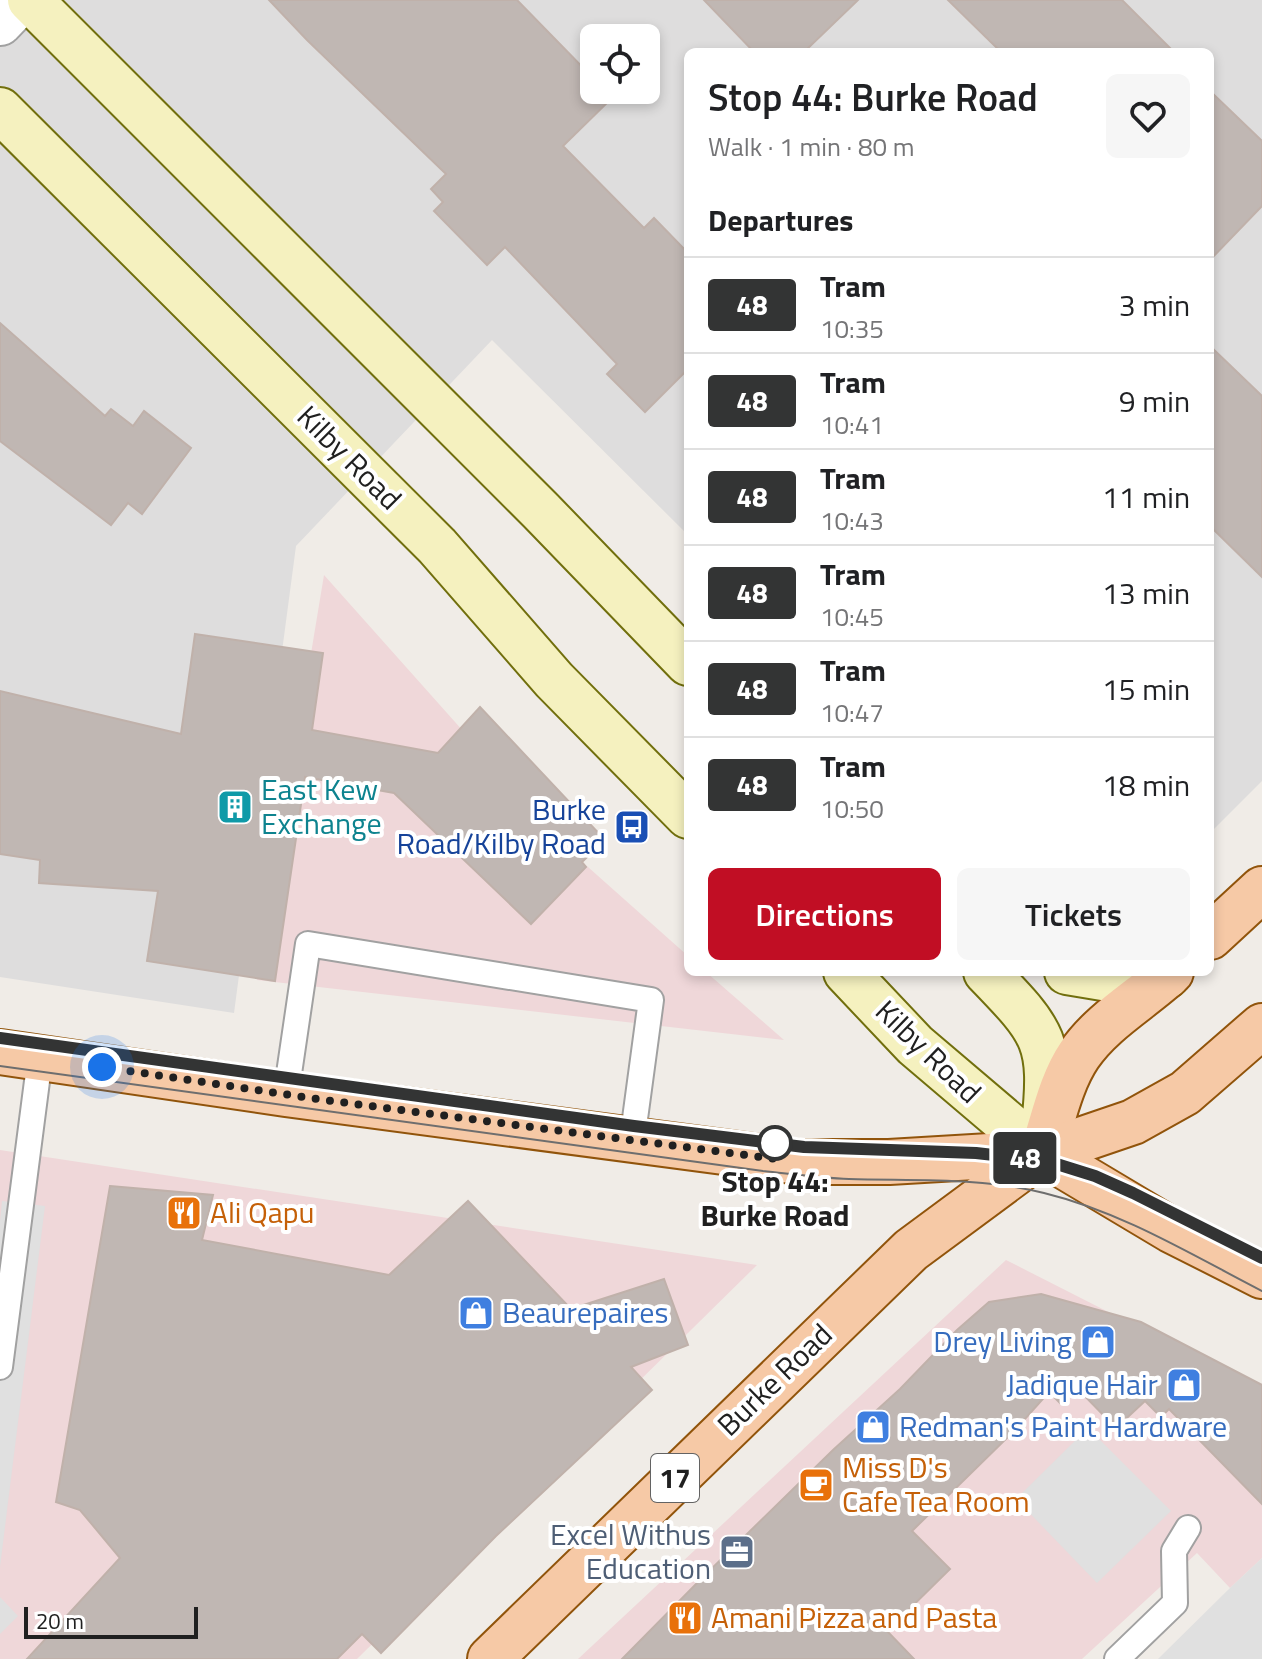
<!DOCTYPE html>
<html lang="en">
<head>
<meta charset="utf-8">
<style>
  :root { --surface:#fff; --page:#f6f6f6; --text:#202124; --muted:#757577; --line:#e0e0e0; --accent:#c10e24 }
  body { margin:0; font-family:"Titillium Web",sans-serif; background:var(--page); color:var(--text); height:100vh; display:flex; flex-direction:column; font-size:30px; white-space:nowrap }
  * { box-sizing:border-box; margin:0 }
  p { font-size:26px; color:var(--muted) }
  .icon { flex:none; width:44px; height:44px; fill:none; stroke:currentColor; stroke-width:2; stroke-linecap:round; stroke-linejoin:round }
  .map { position:relative; flex:1; overflow:hidden }
  .sheet { position:absolute; left:684px; top:48px; width:530px; height:928px; display:flex; flex-direction:column; background:var(--surface); border-radius:12px; box-shadow:0 4px 12px #0003 }
  .sheet>* { flex:none }
  .badge { padding:0 16px; border-radius:6px; font-size:28px; line-height:52px }
  .fabs { position:absolute; left:580px; top:24px; display:grid; gap:16px }
  .fabs a { display:grid; place-items:center; width:80px; height:80px; border-radius:12px; background:var(--surface); box-shadow:0 4px 12px #0003; font-size:40px }
  .scale { position:absolute; left:24px; bottom:20px; width:174px; box-sizing:border-box; padding-left:8px; border:4px solid #202020; border-top:0; font-size:22px; line-height:28px; white-space:nowrap; color:#202020; -webkit-text-stroke:6px #fff; paint-order:stroke }
  .you { position:absolute; width:40px; height:40px; margin:-20px; border:6px solid #fff; border-radius:50%; background:#1a73e8; box-shadow:0 0 0 12px #1a73e833 }
  .map>.badge { position:absolute; translate:-50% -50%; box-shadow:0 0 0 4px #fff }
  h2 { padding:0 24px; font-size:30px; line-height:72px }
  .round { display:grid; place-items:center; flex:none; width:84px; height:84px; border-radius:12px; background:var(--page) }
  .headline { display:flex; align-items:center; justify-content:space-between; height:136px; padding:0 24px }
  h1 { font-size:38px; font-weight:600; line-height:60px }
  .button { display:flex; gap:16px; margin-top:auto; padding:16px 24px }
  .button a { flex:1; height:92px; border-radius:12px; background:var(--accent); color:#fff; font-size:32px; font-weight:600; line-height:92px; text-align:center }
  .button a+a { background:var(--page); color:var(--text) }
  ul { padding:0; list-style:none }
  li { display:flex; align-items:center; gap:24px; height:96px; padding:0 24px; border-top:2px solid var(--line) }
  li div { flex:1 }
  li b { display:block; font-size:30px }
  li em { font-style:normal }
  li .badge { min-width:88px; font-weight:700; text-align:center }
  .map>svg:first-child { display:block }
  .residential { fill:#dedddd; fill-rule:evenodd }
  .commercial { fill:#efd7d9 }
  .parking { fill:#e0e0e0 }
  .building { fill:#c0b7b3; stroke:#c0b1aa; stroke-width:2 }
  .lines { fill:none; stroke-linecap:round; stroke-linejoin:round }
  .lane-casing { stroke:#a1a1a1; stroke-width:28 }
  .street-casing { stroke:#a1a1a1; stroke-width:48 }
  .secondary-casing { stroke:#716f0d; stroke-width:48 }
  .primary-casing { stroke:#91540b; stroke-width:48 }
  .lane { stroke:#fff; stroke-width:24 }
  .street { stroke:#fff; stroke-width:44 }
  .secondary { stroke:#f5f1bf; stroke-width:44 }
  .primary { stroke:#f6c9a6; stroke-width:44 }
  .tram { stroke:#6e6e6e; stroke-width:2 }
  .line-casing { stroke:#fff; stroke-width:18 }
  .line { stroke:#333434; stroke-width:12 }
  .walk { stroke:#202020; stroke-width:8; stroke-dasharray:0 14.4 }
  .stop-dot { fill:#fff; stroke:#333434; stroke-width:4 }
  .labels { text-anchor:middle; stroke-width:8; stroke-linejoin:round; paint-order:stroke }
  .shield { fill:#fff; stroke:#636363; stroke-width:2 }
  .shield-label { font-size:28px; font-weight:bold; fill:#202020 }
  .street-label { font-size:30px; fill:#202020; stroke:#fff }
  .culture-label { font-size:30px; fill:#0d838f; stroke:#fff; text-anchor:start }
  .transit-label { font-size:30px; fill:#164399; stroke:#fff; text-anchor:end }
  .stop-label { font-size:30px; font-weight:bold; fill:#202020; stroke:#fff }
  .food-label { font-size:30px; fill:#c56008; stroke:#fff; text-anchor:start }
  .shop-label { font-size:30px; fill:#366cbe; stroke:#fff; text-anchor:start }
  .service-label { font-size:30px; fill:#4e5e75; stroke:#fff; text-anchor:end }
</style>
</head>
<body>
<div class="map">
<svg width="1262" height="1659" viewBox="0 0 1262 1659">
  <rect width="100%" height="100%" fill="#f0ece7"/>
  <!-- residential -->
  <path class="residential" d="M0,0h1262v781l-52,52v-781h-522v483l-196,-195 -196,206 -62,467 -234,-36zM594,38h52v52h-52z"/>
  <!-- commercial -->
  <g class="commercial">
    <path d="M324,575l246,276 118,105v16h18l78,68 -527,-60z"/>
    <path d="M0,1150l757,115 -400,394h-357z"/>
    <path d="M1006,1260l256,130v168l-32,30 -33,-35 -115,106h-504z"/>
  </g>
  <!-- parking -->
  <g class="parking">
    <path d="M2,1201l43,5 -45,361v-346z"/>
    <path d="M1088,1428l83,83 -74,72 -81,-84z"/>
    <path d="M1262,1558v101h-104l72,-71z"/>
    <path d="M0,1597l18,19 -18,18z"/>
  </g>
  <!-- building -->
  <g class="building">
    <path d="M269,0h248l77,79v11h11l7,8 -49,48 81,82 10,-10 34,35v116l-43,43 -38,-38 10,-10 -112,-117 -18,18 -53,-54 9,-9 -12,-13 15,-15 -139,-134z"/>
    <path d="M704,0h154l-54,52h-50z"/>
    <path d="M948,0h174l52,52h-173z"/>
    <path d="M1210,91l52,50v65l-52,54z"/>
    <path d="M0,323l105,93 6,-7 22,17 11,-15 47,37 -49,66 -14,-11 -17,22 -111,-84z"/>
    <path d="M1210,346l52,50v181l-52,-51z"/>
    <path d="M195,634l128,19 -11,77 126,23 42,-46 125,133 -23,22 4,5 -55,57 -137,-131 -89,-16 -30,204 -128,-20 11,-70 -119,-8 1,-23 -40,-6v-163l181,43z"/>
    <path d="M110,1186l103,9 -11,45 187,35 79,-74 103,108 93,-30 24,66 -57,22 21,23 -156,146 -115,117 -19,-19 -25,25h-310l93,-101 -40,-48 -24,-8z"/>
    <path d="M1041,1294l100,28 121,63v119l-93,-95 -8,8 -16,-16 -29,27 -41,-42 -15,17 -11,-11 -34,38 -103,101 38,38 -63,62 27,28h-292l80,-81 131,-128 67,-61 57,-59 32,-28z"/>
  </g>
  <g class="lines">
    <defs>
      <g id="lane">
        <path d="M286,1094l22,-150 343,56 -19,141"/>
        <path d="M0,1367l40,-309"/>
        <path d="M1117,1659l58,-56 -1,-52 14,-23"/>
      </g>
      <path id="street" d="M0,23l22,-23"/>
      <g id="secondary">
        <path d="M30,0l511,511 147,152"/>
        <path d="M0,110l437,436 117,134 134,136"/>
        <path d="M846,972l69,73 127,108"/>
        <path d="M986,972c59,61 67,69 58,155"/>
        <path d="M1067,972l48,8 52,-4"/>
      </g>
      <g id="primary">
        <path d="M1210,937l52,-48"/>
        <path d="M0,1052l286,42 513,68h90l153,-9"/>
        <path d="M1042,1153l129,77 91,46"/>
        <path d="M1042,1153c11,-32 18,-70 37,-98 23,-34 63,-56 92,-83"/>
        <path d="M490,1659l421,-409 131,-97 91,-31 52,-29 77,-67"/>
      </g>
    </defs>
    <!-- lane casing -->
    <use href="#lane" class="lane-casing"/>
    <!-- street casing -->
    <use href="#street" class="street-casing"/>
    <!-- secondary casing -->
    <use href="#secondary" class="secondary-casing"/>
    <!-- primary casing -->
    <use href="#primary" class="primary-casing"/>
    <!-- lane -->
    <use href="#lane" class="lane"/>
    <!-- street -->
    <use href="#street" class="street"/>
    <!-- secondary -->
    <use href="#secondary" class="secondary"/>
    <!-- primary -->
    <use href="#primary" class="primary"/>
    <!-- tram -->
    <g class="tram">
      <path d="M0,1038l804,109 172,6 71,8 48,15 38,17 129,65"/>
      <path d="M0,1066l763,105c29,3 57,7 86,8 64,2 132,-2 195,14 78,19 148,62 218,98"/>
    </g>
  </g>
  <g class="lines">
    <defs>
      <path id="line" d="M0,1038l634,88 170,21 172,6 71,8 48,15 38,17 129,65"/>
    </defs>
    <!-- line casing -->
    <use href="#line" class="line-casing"/>
    <!-- line -->
    <use href="#line" class="line"/>
    <!-- walk -->
    <path class="walk" d="M102,1067l215,32 459,60 -1,-16"/>
  </g>
  <!-- icons -->
  <defs>
    <symbol id="building-square" viewBox="-11 -11 22 22"><rect x="-9" y="-9" width="18" height="18" rx="4" fill="#0f9aa8" stroke="#fff"/><path d="M-4-6H4V6H1V3H-1V6H-4ZM-2.5-4.3h1.7v1.8h-1.7ZM.8-4.3h1.7v1.8H.8ZM-2.5-1h1.7V.8h-1.7ZM.8-1h1.7V.8H.8Z" fill="#fff"/></symbol>
    <symbol id="bus-square" viewBox="-11 -11 22 22"><rect x="-9" y="-9" width="18" height="18" rx="4" fill="#1a4fb4" stroke="#fff"/><path d="M-5-6H5V4H4V6H2V4H-2V6H-4V4H-5ZM-3.5-4V0h7V-4ZM-3.5 1.2v1.5H-2V1.2ZM2 1.2v1.5H3.5V1.2Z" fill="#fff"/></symbol>
    <symbol id="restaurant-square" viewBox="-11 -11 22 22"><rect x="-9" y="-9" width="18" height="18" rx="4" fill="#e8710a" stroke="#fff"/><path d="M-5-6h1v4h1v-4h1v4h1v-4h1v5L-1.5 .5V6h-2V.5L-5-1ZM5-6V6H3V1.5H1.5Q1.5-4 5-6Z" fill="#fff"/></symbol>
    <symbol id="shop-square" viewBox="-11 -11 22 22"><rect x="-9" y="-9" width="18" height="18" rx="4" fill="#3f7fe0" stroke="#fff"/><path d="M-5-2.5h2.3a2.7 3.5 0 0 1 5.4 0H5L5.5 6h-11ZM-1.5-2.5h3a1.5 2.3 0 0 0-3 0Z" fill="#fff"/></symbol>
    <symbol id="cafe-square" viewBox="-11 -11 22 22"><rect x="-9" y="-9" width="18" height="18" rx="4" fill="#e8710a" stroke="#fff"/><path d="M-5.5-4.5H6V0H3Q3 3.5 0 3.5H-2.5Q-5.5 3.5-5.5 0ZM3-3.2v2h1.7v-2ZM-6 4.5H4V6H-6Z" fill="#fff"/></symbol>
    <symbol id="office-square" viewBox="-11 -11 22 22"><rect x="-9" y="-9" width="18" height="18" rx="4" fill="#5c6f8a" stroke="#fff"/><path d="M-6-3h4V-5.5h4V-3h4V5H-6ZM-1-4.5V-3h2v-1.5ZM-6 0V1H6V0Z" fill="#fff"/></symbol>
  </defs>
  <g fill-rule="evenodd">
    <use href="#building-square" x="215" y="787" width="40" height="40"/>
    <use href="#bus-square" x="612" y="807" width="40" height="40"/>
    <use href="#restaurant-square" x="164" y="1193" width="40" height="40"/>
    <use href="#shop-square" x="456" y="1293" width="40" height="40"/>
    <use href="#shop-square" x="1078" y="1322" width="40" height="40"/>
    <use href="#shop-square" x="1164" y="1365" width="40" height="40"/>
    <use href="#shop-square" x="853" y="1407" width="40" height="40"/>
    <use href="#cafe-square" x="796" y="1465" width="40" height="40"/>
    <use href="#office-square" x="717" y="1532" width="40" height="40"/>
    <use href="#restaurant-square" x="665" y="1598" width="40" height="40"/>
  </g>
  <!-- markers -->
  <circle class="stop-dot" cx="775" cy="1143" r="16"/>
  <g class="labels">
    <!-- shield labels -->
    <rect class="shield" x="651" y="1454" width="48" height="48" rx="6"/>
    <g class="shield-label">
      <text x="675" y="1488">17</text>
    </g>
    <!-- street labels -->
    <g class="street-label">
      <text transform="translate(349 458) rotate(45)" y="10">Kilby Road</text>
      <text transform="translate(928 1052) rotate(44)" y="10">Kilby Road</text>
      <text transform="translate(775 1380) rotate(-44)" y="10">Burke Road</text>
    </g>
    <!-- culture labels -->
    <g class="culture-label">
      <text x="261" y="800">East Kew<tspan x="261" dy="34">Exchange</tspan></text>
    </g>
    <!-- transit labels -->
    <g class="transit-label">
      <text x="606" y="820">Burke<tspan x="606" dy="34">Road/Kilby Road</tspan></text>
    </g>
    <!-- stop labels -->
    <g class="stop-label">
      <text x="775" y="1192">Stop 44:<tspan x="775" dy="34">Burke Road</tspan></text>
    </g>
    <!-- food labels -->
    <g class="food-label">
      <text x="210" y="1223">Ali Qapu</text>
      <text x="842" y="1478">Miss D's<tspan x="842" dy="34">Cafe Tea Room</tspan></text>
      <text x="711" y="1628">Amani Pizza and Pasta</text>
    </g>
    <!-- shop labels -->
    <g class="shop-label">
      <text x="502" y="1323">Beaurepaires</text>
      <text x="1072" y="1352" text-anchor="end">Drey Living</text>
      <text x="1158" y="1395" text-anchor="end">Jadique Hair</text>
      <text x="899" y="1437">Redman's Paint Hardware</text>
    </g>
    <!-- service labels -->
    <g class="service-label">
      <text x="711" y="1545">Excel Withus<tspan x="711" dy="34">Education</tspan></text>
    </g>
  </g>
</svg>
<div class="fabs">
<a><svg class="icon" aria-label="locate" viewBox="0 0 24 24"><circle cx="12" cy="12" r="6"/><path d="M12 2v4M12 18v4M2 12h4M18 12h4"/></svg></a>
</div>
<div class="scale">20 m</div>
<div class="you" style="left:102px;top:1067px"></div>
<b class="badge" style="left:1025px;top:1158px;background:#333434;color:#fff">48</b>
<section class="sheet">
<div class="headline"><div><h1>Stop 44: Burke Road</h1><p>Walk · 1 min · 80 m</p></div><a class="round"><svg class="icon" aria-label="heart" viewBox="0 0 24 24"><path d="M12 20l-8-8c-3-5 5-10 8-4 3-6 11-1 8 4z"/></svg></a></div>
<h2>Departures</h2>
<ul>
<li><span class="badge" style="background:#333434;color:#fff">48</span><div><b>Tram</b><p>10:35</p></div><em>3 min</em></li>
<li><span class="badge" style="background:#333434;color:#fff">48</span><div><b>Tram</b><p>10:41</p></div><em>9 min</em></li>
<li><span class="badge" style="background:#333434;color:#fff">48</span><div><b>Tram</b><p>10:43</p></div><em>11 min</em></li>
<li><span class="badge" style="background:#333434;color:#fff">48</span><div><b>Tram</b><p>10:45</p></div><em>13 min</em></li>
<li><span class="badge" style="background:#333434;color:#fff">48</span><div><b>Tram</b><p>10:47</p></div><em>15 min</em></li>
<li><span class="badge" style="background:#333434;color:#fff">48</span><div><b>Tram</b><p>10:50</p></div><em>18 min</em></li>
</ul>
<div class="button"><a>Directions</a><a>Tickets</a></div>
</section>
</div>
</body>
</html>
